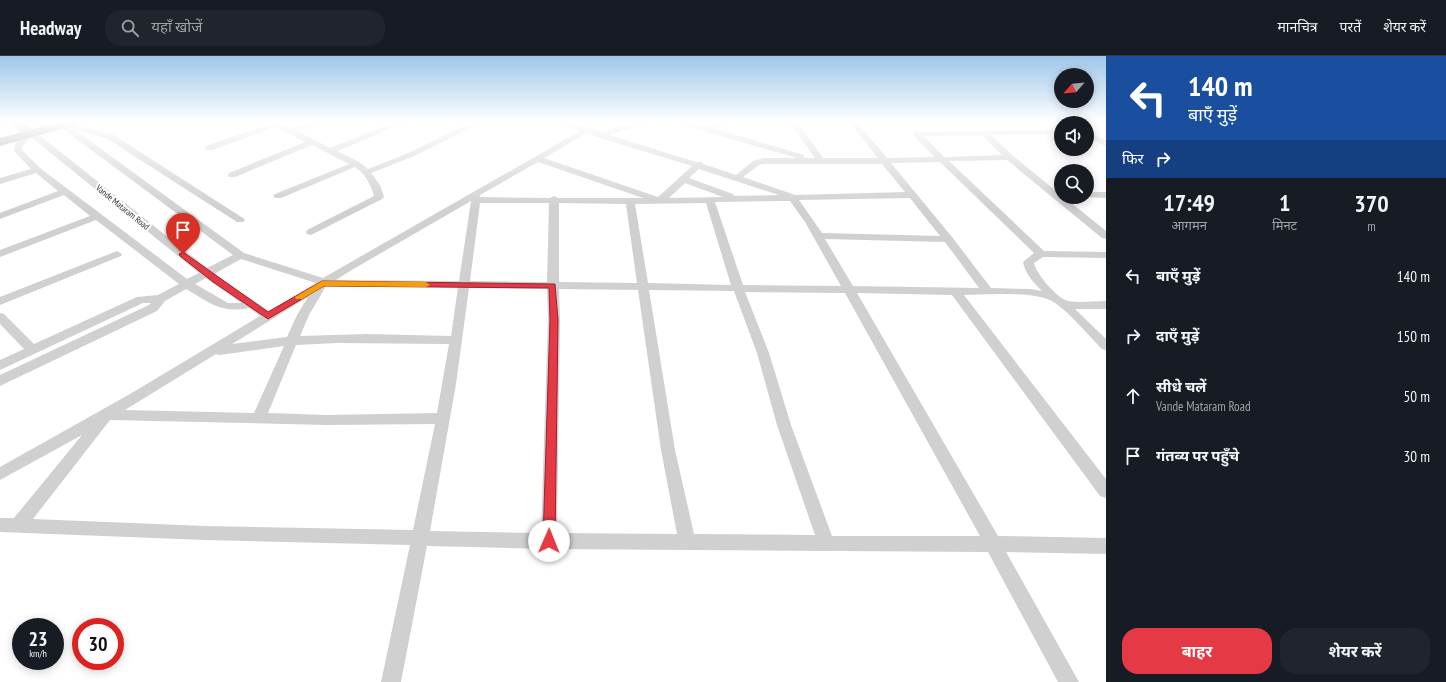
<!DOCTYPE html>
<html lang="hi">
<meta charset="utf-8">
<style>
body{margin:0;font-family:"PT Sans Narrow","Noto Sans Devanagari",sans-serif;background:#20242c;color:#f1f3f6;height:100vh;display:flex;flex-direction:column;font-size:15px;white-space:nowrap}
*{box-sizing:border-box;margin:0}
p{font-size:13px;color:#9ea1a6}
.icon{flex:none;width:22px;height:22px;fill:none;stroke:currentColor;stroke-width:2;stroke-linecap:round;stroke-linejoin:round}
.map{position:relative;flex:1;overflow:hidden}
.sheet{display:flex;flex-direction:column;background:#171b24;width:340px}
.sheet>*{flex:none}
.guide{background:#1a4fa0;color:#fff;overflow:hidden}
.needle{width:26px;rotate:243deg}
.fabs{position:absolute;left:1054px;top:12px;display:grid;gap:8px}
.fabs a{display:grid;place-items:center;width:40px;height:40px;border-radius:50%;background:#171b24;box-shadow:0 2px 10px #0003;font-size:20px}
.speed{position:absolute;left:12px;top:562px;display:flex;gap:8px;font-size:20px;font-weight:700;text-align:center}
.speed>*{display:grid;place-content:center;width:52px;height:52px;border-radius:50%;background:#171b24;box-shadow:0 2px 10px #0003;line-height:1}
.speed small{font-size:10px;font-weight:400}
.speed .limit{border:6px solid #d22;background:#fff;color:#111}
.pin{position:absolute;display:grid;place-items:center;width:34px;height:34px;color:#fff;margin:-41px -17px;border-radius:50% 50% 50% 0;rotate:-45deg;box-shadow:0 0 4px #0007}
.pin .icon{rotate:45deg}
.me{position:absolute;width:44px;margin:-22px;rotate:1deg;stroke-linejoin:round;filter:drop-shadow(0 0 3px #0008)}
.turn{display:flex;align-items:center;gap:14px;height:84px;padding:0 16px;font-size:18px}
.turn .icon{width:52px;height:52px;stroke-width:2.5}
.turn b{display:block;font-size:28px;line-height:34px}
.then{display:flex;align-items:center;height:38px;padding:0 16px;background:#0003;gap:8px;font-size:15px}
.eta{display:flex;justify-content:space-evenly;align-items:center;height:68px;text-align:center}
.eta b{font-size:24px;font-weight:700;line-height:28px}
.action{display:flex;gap:8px;margin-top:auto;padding:8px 16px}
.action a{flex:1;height:46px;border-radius:16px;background:#e63946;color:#fff;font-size:16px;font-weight:700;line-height:46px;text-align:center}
.action a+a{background:#20242c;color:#f1f3f6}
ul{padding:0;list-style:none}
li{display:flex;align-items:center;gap:12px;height:60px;padding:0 16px}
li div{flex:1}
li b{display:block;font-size:15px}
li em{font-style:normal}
header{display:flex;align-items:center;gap:24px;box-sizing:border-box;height:56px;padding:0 20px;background:#171b24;border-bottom:1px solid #363941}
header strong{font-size:19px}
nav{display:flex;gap:22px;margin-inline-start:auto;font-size:14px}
.search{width:280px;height:36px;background:#20242c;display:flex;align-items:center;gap:10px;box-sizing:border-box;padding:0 14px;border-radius:16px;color:#9ea1a6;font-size:15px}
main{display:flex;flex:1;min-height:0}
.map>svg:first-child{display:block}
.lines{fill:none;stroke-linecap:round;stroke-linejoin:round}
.street{fill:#d0d0d0;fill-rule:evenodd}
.secondary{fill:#bdbdbd;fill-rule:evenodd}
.primary{fill:#ababab;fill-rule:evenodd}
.highway{fill:#9a9a9a;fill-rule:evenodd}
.route{fill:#e63946;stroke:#96252e}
.slow{fill:#f59e0b}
.labels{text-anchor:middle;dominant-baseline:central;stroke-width:4;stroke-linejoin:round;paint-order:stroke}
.far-street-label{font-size:9px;fill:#333;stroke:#fff}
</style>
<header>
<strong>Headway</strong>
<div class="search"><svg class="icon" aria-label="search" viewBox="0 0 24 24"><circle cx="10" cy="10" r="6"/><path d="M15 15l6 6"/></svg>यहाँ खोजें</div>
<nav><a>मानचित्र</a><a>परतें</a><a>शेयर करें</a></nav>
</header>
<main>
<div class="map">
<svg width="1106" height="626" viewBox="0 0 1106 626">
<rect width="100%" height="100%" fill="#fff"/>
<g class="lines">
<g class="street">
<path d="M 59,66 L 62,66 L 112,78 L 243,162 L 245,164 L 243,166 L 237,166 L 106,82 L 75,74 L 244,197 L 323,222 L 580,75 L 559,68 L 558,66 L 569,66 L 601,76 L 635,66 L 646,66 L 645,68 L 609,79 L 696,106 L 702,106 L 703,108 L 736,119 L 753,105 L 764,102 L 797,102 L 679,68 L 678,66 L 689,66 L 704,70 L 719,66 L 730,66 L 729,68 L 712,72 L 804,99 L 804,102 L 815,102 L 789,66 L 797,66 L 823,102 L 878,102 L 849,66 L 857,66 L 887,102 L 935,101 L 914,80 L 913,78 L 917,76 L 1061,74 L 1061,78 L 991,79 L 1012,99 L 1061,139 L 1061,141 L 1064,141 L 1106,175 L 1106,183 L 1102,182 L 1007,104 L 949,105 L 1044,195 L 1106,196 L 1106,202 L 1043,201 L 1034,207 C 1036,218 1058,243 1068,245 C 1080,247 1094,245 1106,245 L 1106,253 L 1075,253 L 1106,283 L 1106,294 L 1102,293 C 1089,280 1066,252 1050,244 C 1028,235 988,239 964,239 L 1106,423 L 1106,442 L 1100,440 L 952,239 L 857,237 L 998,480 L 1106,482 L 1106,498 L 1006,496 L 1079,626 L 1058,626 L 988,496 L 549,493 L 427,490 L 401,626 L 381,626 L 410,489 L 205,484 L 0,476 L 0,462 L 14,462 L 82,379 L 0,424 L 0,411 L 130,338 L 260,260 L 249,252 C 221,258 209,246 186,233 L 165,245 L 157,255 L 0,330 L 0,319 L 149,249 L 151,247 L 143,247 L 0,314 L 0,304 L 24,293 L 0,268 L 0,257 L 4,258 L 34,288 L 137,241 L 158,239 L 179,228 L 96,164 L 0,201 L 0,194 L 90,160 L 64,139 L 0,163 L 0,157 L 58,135 L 36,117 L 0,128 L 0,122 L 31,113 L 14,95 L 15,88 L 28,75 L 34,75 L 207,212 L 233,199 L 59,70 ZM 587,77 L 597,81 L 692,110 L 658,141 L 544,102 ZM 982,79 L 1002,99 L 944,101 L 924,80 ZM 31,81 L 199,217 L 187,223 L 40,112 L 22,94 L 22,91 ZM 538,106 L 643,142 L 558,142 L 554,140 L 550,142 L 480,141 L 480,139 ZM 940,106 L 1034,197 L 1023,206 C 1025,218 1034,227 1042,235 L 1031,233 L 991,232 L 952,181 L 891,107 ZM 764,108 L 882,108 L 905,136 L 795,139 L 743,121 L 759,109 ZM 699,113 L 779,139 L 734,140 L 733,138 L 689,122 ZM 685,127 L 723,141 L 669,142 ZM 910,142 L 940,180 L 822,177 L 799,144 ZM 471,145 L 459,225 L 336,224 L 350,215 ZM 790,145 L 805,166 L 841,230 L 743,229 L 715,146 ZM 480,147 L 549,147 L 547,226 L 470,225 ZM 559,147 L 626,148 L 637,227 L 559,226 ZM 706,147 L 731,229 L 648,227 L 635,148 ZM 825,183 L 945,186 L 979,232 L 853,230 ZM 241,203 L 316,227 L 269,255 L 214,218 ZM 206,222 L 241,247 L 228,247 L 195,228 ZM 326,230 L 458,231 L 451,280 L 367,278 L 300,280 L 309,259 ZM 469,232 L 547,233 L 548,264 L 541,477 L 430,475 L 456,328 ZM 559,233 L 638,234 L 661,394 L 677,478 L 557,477 L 560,264 ZM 649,234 L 734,235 L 757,297 L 777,369 L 815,479 L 694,478 L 675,394 ZM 745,236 L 845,237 L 980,480 L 832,480 L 791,369 L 769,297 ZM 308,241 L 297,259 L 287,281 L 232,288 ZM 337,287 L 449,288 L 437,357 L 327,359 L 268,357 L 296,289 ZM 284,290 L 254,357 L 125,354 L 216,298 L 219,299 ZM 110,364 L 327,369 L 435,368 L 413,474 L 205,470 L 33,463 Z"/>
<path d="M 269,66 L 278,66 L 291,72 L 308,66 L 319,66 L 318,68 L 297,75 L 330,92 L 394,66 L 404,66 L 403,68 L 337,95 L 359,106 L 368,113 L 406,98 L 473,66 L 483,66 L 412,101 L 371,117 L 380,129 L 384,141 L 382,143 L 311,179 L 307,178 L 306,176 L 307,174 L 374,140 C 371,129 365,117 355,111 L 281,142 L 275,142 L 273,140 L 275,138 L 349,108 L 312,89 L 235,121 L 229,121 L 228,119 L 229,117 L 305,86 L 276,71 L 212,94 L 206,94 L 205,92 L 206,90 L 270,68 Z"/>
<polygon points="1067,66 1076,66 1077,67 1068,67"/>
<polygon points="1087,74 1106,85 1106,91 1087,80"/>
<polygon points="1087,136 1106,136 1106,142 1084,141 1087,141"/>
<polygon points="117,195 122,198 121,200 0,249 0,241"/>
</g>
<polygon class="secondary" points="0,66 9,66 4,70 0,71"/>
<path class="primary" d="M 11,66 L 24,66 L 37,77 L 36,80 C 26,82 16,73 11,66 Z"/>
<polygon class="highway" points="58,66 77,66 76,69 0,90 0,82"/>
</g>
<linearGradient id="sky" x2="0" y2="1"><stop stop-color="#9ec6ea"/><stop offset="0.43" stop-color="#fff"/><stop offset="1" stop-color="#fff" stop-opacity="0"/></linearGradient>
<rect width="1106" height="153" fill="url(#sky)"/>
<polygon class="route" points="183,196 268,256 322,225 555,228 558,264 555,485 553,489 549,490 545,489 543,485 550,264 549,232 324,230 268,263 213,226 180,200 179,198"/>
<polygon class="slow" points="322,225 426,226 430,229 426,231 324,230 302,243 296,243 295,241"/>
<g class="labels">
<g class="far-street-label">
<text transform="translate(123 151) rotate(39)">Vande Mataram Road</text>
</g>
</g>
</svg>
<div class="fabs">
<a><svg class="needle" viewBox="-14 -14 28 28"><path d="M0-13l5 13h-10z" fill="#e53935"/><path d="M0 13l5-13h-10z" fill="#9ea1a6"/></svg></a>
<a><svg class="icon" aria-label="sound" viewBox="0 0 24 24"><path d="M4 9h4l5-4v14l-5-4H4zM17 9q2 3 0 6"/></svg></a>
<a><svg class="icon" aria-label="search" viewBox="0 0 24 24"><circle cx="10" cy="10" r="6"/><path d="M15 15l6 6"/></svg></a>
</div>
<div class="speed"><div>23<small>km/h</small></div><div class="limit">30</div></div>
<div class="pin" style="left:183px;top:198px;background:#d93025"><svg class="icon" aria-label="arrive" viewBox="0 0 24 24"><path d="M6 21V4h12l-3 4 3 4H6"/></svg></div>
<svg class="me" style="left:549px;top:485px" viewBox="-20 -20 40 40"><circle r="19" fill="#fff"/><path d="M0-13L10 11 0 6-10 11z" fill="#e63946"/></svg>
</div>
<section class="sheet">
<div class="guide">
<div class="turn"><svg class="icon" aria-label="left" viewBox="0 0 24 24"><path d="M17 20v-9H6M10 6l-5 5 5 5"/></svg><div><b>140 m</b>बाएँ मुड़ें</div></div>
<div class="then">फिर<svg class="icon" aria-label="right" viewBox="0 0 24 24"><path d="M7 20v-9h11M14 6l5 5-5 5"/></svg></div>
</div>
<div class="eta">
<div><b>17:49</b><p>आगमन</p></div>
<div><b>1</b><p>मिनट</p></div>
<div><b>370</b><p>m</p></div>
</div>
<ul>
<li><svg class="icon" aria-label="left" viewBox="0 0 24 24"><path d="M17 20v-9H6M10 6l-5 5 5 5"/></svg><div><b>बाएँ मुड़ें</b></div><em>140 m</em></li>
<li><svg class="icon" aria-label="right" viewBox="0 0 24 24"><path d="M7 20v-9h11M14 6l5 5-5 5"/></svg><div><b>दाएँ मुड़ें</b></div><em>150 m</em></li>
<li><svg class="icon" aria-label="ahead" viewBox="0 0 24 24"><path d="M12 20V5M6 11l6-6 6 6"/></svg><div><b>सीधे चलें</b><p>Vande Mataram Road</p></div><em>50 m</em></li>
<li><svg class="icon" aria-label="arrive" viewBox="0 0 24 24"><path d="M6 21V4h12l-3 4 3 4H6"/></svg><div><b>गंतव्य पर पहुँचे</b></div><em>30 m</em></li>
</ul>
<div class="action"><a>बाहर</a><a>शेयर करें</a></div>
</section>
</main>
